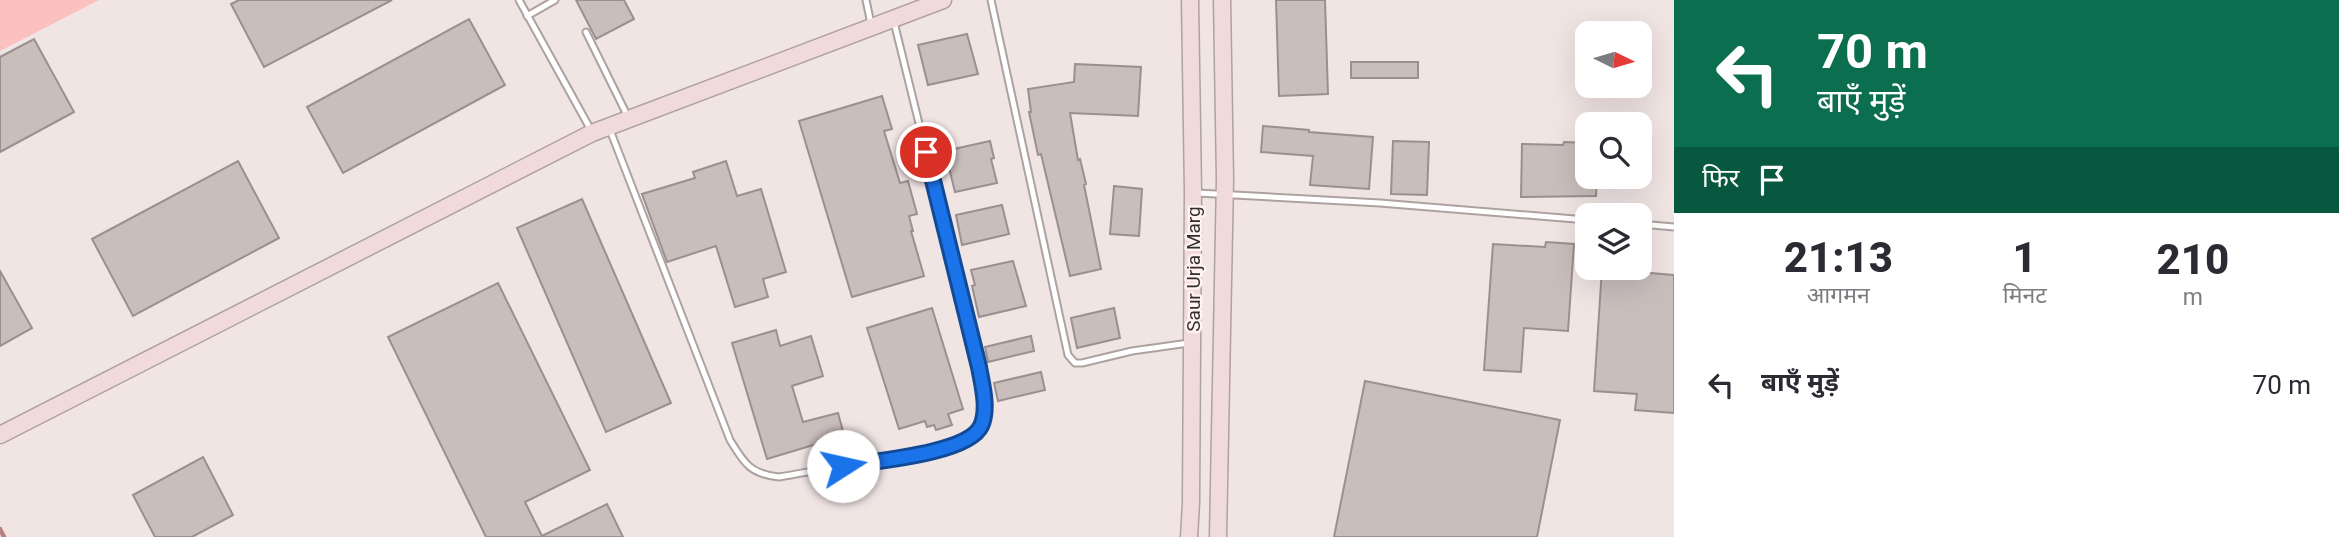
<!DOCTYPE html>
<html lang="hi">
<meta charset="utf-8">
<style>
body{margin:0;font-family:Roboto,"Noto Sans Devanagari",sans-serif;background:#f7f7f7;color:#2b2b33;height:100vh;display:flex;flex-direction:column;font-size:26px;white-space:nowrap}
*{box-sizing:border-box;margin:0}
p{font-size:23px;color:#7c7c81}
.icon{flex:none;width:38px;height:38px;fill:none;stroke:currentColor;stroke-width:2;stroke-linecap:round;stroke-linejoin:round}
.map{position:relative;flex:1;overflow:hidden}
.panel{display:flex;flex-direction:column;background:#fff;width:665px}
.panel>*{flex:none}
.guide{background:#0b6e4f;color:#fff;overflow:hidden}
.needle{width:46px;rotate:95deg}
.tools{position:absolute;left:1575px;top:21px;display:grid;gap:14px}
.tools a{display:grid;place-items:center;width:77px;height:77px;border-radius:14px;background:#fff;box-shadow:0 7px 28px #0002;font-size:35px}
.pin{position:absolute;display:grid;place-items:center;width:60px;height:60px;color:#fff;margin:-30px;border:4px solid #fff;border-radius:50%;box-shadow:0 2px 7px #0007}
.me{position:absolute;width:77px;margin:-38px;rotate:80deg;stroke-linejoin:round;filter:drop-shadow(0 0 5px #0008)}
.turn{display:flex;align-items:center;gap:24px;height:147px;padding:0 28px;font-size:32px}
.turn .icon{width:91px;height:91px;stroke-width:2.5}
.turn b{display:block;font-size:49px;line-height:60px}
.then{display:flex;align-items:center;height:66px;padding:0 28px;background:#0003;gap:14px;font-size:26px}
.eta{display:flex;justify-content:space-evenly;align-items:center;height:119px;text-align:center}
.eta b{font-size:42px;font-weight:800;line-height:49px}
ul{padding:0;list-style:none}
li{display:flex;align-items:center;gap:21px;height:105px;padding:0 28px}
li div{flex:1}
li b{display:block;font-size:26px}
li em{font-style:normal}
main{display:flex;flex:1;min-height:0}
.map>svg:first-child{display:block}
.green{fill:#fac1be}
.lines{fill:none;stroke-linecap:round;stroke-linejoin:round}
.stream{stroke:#b78180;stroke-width:4.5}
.building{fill:#cabebd;stroke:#9b8f8f;stroke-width:2}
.lane-casing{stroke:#aea2a1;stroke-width:9}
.secondary-casing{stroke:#aea2a1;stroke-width:19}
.lane{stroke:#fff;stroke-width:5}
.secondary{stroke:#f1dada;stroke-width:16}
.route-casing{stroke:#114b97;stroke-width:18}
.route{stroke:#1a73e8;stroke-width:12}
.labels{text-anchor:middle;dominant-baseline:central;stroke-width:5;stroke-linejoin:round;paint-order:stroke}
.street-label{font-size:19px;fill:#332e2e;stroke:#fff2f1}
</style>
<main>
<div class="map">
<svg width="1674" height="537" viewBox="0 0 1674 537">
<rect width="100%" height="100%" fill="#f1e5e4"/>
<polygon class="green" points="0,0 99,0 0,51"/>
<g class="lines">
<polyline class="stream" points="0,529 4,537"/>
</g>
<g class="building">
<polygon points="239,0 392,0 264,67 231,4"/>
<polygon points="576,0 624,0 634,19 596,39"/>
<polygon points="1276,0 1325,0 1328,94 1279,96"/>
<polygon points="469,19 505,85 343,173 307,107"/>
<polygon points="967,34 978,74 928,85 918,45"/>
<polygon points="34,39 74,112 0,152 0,57"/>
<rect x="1351" y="62" width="67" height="16"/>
<polygon points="1075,64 1141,67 1138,116 1070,113 1078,160 1080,159 1086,184 1084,185 1101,269 1070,276 1041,154 1038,155 1029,112 1031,112 1028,89 1074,82"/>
<polygon points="882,96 892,129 884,131 900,183 908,181 917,214 909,216 913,231 911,231 924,276 852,297 799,121"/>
<polygon points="1263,126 1309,130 1309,132 1373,137 1369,189 1310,185 1313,156 1261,152"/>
<polygon points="990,141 994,158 991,159 997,183 955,192 945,151"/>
<polygon points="1393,141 1429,142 1427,195 1391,194"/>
<polygon points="1564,142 1587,143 1587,177 1597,177 1596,196 1521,197 1522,144 1563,145"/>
<polygon points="238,161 279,238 133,316 92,239"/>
<polygon points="726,161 737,196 761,189 786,272 763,279 768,297 735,307 716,246 667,262 642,194 695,178 693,172"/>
<polygon points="1114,186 1142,189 1139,236 1110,234"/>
<polygon points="582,199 671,403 606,432 517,228"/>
<polygon points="1002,205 1009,234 962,245 956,215"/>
<polygon points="1546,242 1574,244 1568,331 1524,328 1521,372 1484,370 1493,244 1545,247"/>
<polygon points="1013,261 1026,306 979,317 972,286 975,285 971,270"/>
<polygon points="1602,268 1639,268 1639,272 1674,275 1674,413 1635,410 1637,394 1594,391"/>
<polygon points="0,271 32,328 0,346"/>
<polygon points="498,283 590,470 525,502 542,536 607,504 623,537 486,537 388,337"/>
<polygon points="932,308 963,409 948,414 952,425 936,430 934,425 927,427 925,421 899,429 867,328"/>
<polygon points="1114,308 1120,338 1077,348 1071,318"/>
<polygon points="776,330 780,346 811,336 823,376 792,386 803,422 838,413 846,442 821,449 820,443 767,459 732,343"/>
<polygon points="1031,336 1034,351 988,362 985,347"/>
<polygon points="1041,372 1045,390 998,401 994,383"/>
<polygon points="1365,381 1560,420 1537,537 1334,537"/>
<polygon points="203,457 233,515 192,537 155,537 133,495"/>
</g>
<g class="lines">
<defs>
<g id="lane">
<polyline points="519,0 592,132"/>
<polyline points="866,0 871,24"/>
<polyline points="991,0 1068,355 1075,363 1082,363 1132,351 1189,343"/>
<polyline points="527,16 555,0"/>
<polyline points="586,32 628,117"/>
<path d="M 610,130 L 730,440 C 744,463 750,474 779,477 C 809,472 839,466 870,462 C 901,457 936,455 966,441 C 972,438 978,433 981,426 C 989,409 982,384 979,367 L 894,22"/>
<polyline points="1197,193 1380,203 1587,220"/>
<polyline points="1640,224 1674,227"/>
</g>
<g id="secondary">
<polyline points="0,435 592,133 943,0"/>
<polyline points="1189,537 1191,503 1193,192 1190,0"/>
<polyline points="1218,537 1225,179 1222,0"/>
</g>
</defs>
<use href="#lane" class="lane-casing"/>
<use href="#secondary" class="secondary-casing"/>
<use href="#lane" class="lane"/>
<use href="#secondary" class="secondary"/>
</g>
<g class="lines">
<defs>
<path id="route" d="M 843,466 C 873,461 968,454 981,426 C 989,409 982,384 979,367 L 926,152"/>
</defs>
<use href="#route" class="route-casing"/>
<use href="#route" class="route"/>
</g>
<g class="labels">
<g class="street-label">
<text transform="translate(1193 269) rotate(-90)">Saur Urja Marg</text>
</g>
</g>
</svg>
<div class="tools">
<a><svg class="needle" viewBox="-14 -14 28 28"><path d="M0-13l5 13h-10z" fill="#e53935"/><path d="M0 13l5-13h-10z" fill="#7c7c81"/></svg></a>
<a><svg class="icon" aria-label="search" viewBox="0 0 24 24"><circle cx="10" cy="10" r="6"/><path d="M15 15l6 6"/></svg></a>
<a><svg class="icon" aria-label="layers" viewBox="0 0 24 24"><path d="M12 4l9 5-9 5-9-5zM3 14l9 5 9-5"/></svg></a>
</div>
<div class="pin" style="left:926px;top:152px;background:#d93025"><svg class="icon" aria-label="arrive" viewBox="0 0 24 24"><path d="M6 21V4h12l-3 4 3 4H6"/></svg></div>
<svg class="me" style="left:843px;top:466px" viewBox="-20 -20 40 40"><circle r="19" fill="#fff"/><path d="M0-13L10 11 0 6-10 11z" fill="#1a73e8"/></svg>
</div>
<section class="panel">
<div class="guide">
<div class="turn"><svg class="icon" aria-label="left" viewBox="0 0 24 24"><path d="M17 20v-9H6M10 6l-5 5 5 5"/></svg><div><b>70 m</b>बाएँ मुड़ें</div></div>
<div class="then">फिर<svg class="icon" aria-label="arrive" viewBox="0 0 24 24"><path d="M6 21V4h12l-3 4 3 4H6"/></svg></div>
</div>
<div class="eta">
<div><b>21:13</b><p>आगमन</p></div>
<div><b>1</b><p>मिनट</p></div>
<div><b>210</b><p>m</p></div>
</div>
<ul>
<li><svg class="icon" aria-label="left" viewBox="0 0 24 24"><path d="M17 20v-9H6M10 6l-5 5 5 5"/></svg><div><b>बाएँ मुड़ें</b></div><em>70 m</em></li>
</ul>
</section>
</main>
